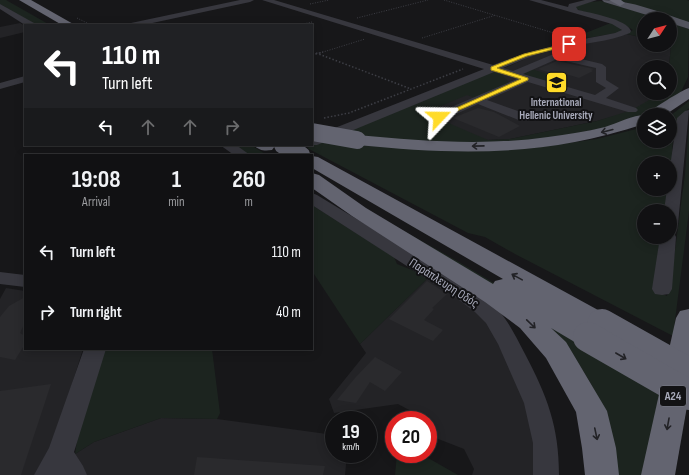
<!DOCTYPE html>
<meta charset="utf-8">
<style>
body{margin:0;font-family:"Sofia Sans Condensed",sans-serif;background:#1e1f21;color:#f1f3f6;height:100vh;display:flex;flex-direction:column;font-size:15px;white-space:nowrap}
*{box-sizing:border-box;margin:0}
p{font-size:13px;color:#9c9da0}
.icon{flex:none;width:22px;height:22px;fill:none;stroke:currentColor;stroke-width:2;stroke-linecap:round;stroke-linejoin:round}
.map{position:relative;flex:1;overflow:hidden}
.details{position:absolute;left:24px;top:154px;width:289px;height:196px;display:flex;flex-direction:column;background:#111113;border-radius:0px;box-shadow:0 2px 10px #0003,0 0 0 1px #303133}
.details>*{flex:none}
.banner{position:absolute;left:24px;top:24px;width:289px;height:122px;border-radius:0px;box-shadow:0 2px 10px #0003,0 0 0 1px #303133;background:#202124;color:#fff;overflow:hidden}
.needle{width:26px;rotate:54deg}
.tools{position:absolute;left:637px;top:12px;display:grid;gap:8px}
.tools a{display:grid;place-items:center;width:40px;height:40px;border-radius:50%;background:#111113;box-shadow:0 2px 10px #0003,0 0 0 1px #303133;font-size:20px}
.speed{position:absolute;left:325px;top:411px;display:flex;gap:8px;font-size:20px;font-weight:700;text-align:center}
.speed>*{display:grid;place-content:center;width:52px;height:52px;border-radius:50%;background:#111113;box-shadow:0 2px 10px #0003,0 0 0 1px #303133;line-height:1}
.speed small{font-size:10px;font-weight:400}
.speed .limit{border:6px solid #d22;background:#fff;color:#111}
.pin{position:absolute;display:grid;place-items:center;width:34px;height:34px;color:#fff;margin:-17px;border-radius:8px;box-shadow:0 2px 6px #0006}
.me{position:absolute;width:44px;margin:-22px;rotate:67deg;stroke-linejoin:round;filter:drop-shadow(0 0 3px #0008)}
.turn{display:flex;align-items:center;gap:14px;height:84px;padding:0 12px;font-size:18px}
.turn .icon{width:52px;height:52px;stroke-width:2.5}
.turn b{display:block;font-size:28px;line-height:34px}
.lanes{display:flex;align-items:center;height:38px;padding:0 12px;background:#0003;justify-content:center;gap:20px;direction:ltr}
.lanes .off{opacity:.35}
.eta{display:flex;justify-content:space-evenly;align-items:center;height:68px;text-align:center}
.eta b{font-size:24px;font-weight:700;line-height:28px}
ul{padding:0;list-style:none}
li{display:flex;align-items:center;gap:12px;height:60px;padding:0 12px}
li div{flex:1}
li b{display:block;font-size:15px}
li em{font-style:normal}
.map>svg:first-child{display:block}
.built{fill:#232326}
.green{fill:#1c241f}
.building{fill:#2a2a2d}
.lines{fill:none;stroke-linecap:round;stroke-linejoin:round}
.path-far1{stroke:#3d3e45;stroke-width:1;stroke-dasharray:1 1.5;stroke-linecap:butt}
.path{stroke:#3d3e45;stroke-width:1.5;stroke-dasharray:1.5 2;stroke-linecap:butt}
.minor{fill:#37373e;fill-rule:evenodd}
.major{fill:#53545e;fill-rule:evenodd}
.highway{fill:#636470;fill-rule:evenodd}
.highway-bridge-far2{stroke:#636470;stroke-width:18}
.highway-bridge-far1{stroke:#636470;stroke-width:24}
.highway-bridge{stroke:#636470;stroke-width:30}
.oneway{stroke:#222226}
.route{fill:#ffdb29;stroke:#a68e1b}
.labels{text-anchor:middle;dominant-baseline:central;stroke-width:4;stroke-linejoin:round;paint-order:stroke}
.far-poi-label{font-size:11px;font-weight:bold;fill:#a8aaba;stroke:#121214}
.shield{fill:#121214;stroke:#7b7c88;stroke-width:1}
.shield-label{font-size:12px;font-weight:bold;fill:#a8aaba}
.street-label{font-size:13px;fill:#a8aaba;stroke:#121214}
</style>
<div class="map">
<svg width="689" height="475" viewBox="0 0 689 475">
<rect width="100%" height="100%" fill="#171719"/>
<g class="built">
<polygon points="20,23 25,26 25,32 0,38 0,27"/>
<polygon points="627,34 644,38 644,45 671,46 669,67 644,67 644,93 661,93 660,95 629,112 597,121 510,139 488,140 364,130 534,55 559,48"/>
<polygon points="429,277 486,319 534,417 537,475 472,475 474,469 464,449 428,435 428,420 417,420 411,411 398,404 334,413 329,399 366,353 360,344"/>
<polygon points="6,288 25,291 25,349 83,349 48,460 37,475 0,475 0,299"/>
<polygon points="161,418 217,419 334,435 334,454 347,454 345,475 58,475 75,454 94,442"/>
</g>
<g class="green">
<polygon points="0,0 6,0 50,25 36,25 0,4"/>
<polygon points="618,0 687,0 689,1 689,23"/>
<polygon points="601,1 662,19 644,19 644,38 627,34 633,30 620,22 581,11 575,8 576,6 590,2"/>
<polygon points="613,22 622,30 621,32 588,38 578,36"/>
<polygon points="670,22 689,29 688,77 681,92 647,115 620,125 541,140 443,144 336,134 488,72 499,72 510,83 477,99 467,95 425,113 488,140 510,139 597,121 632,110 661,93 670,93 670,67 669,67 671,46 668,45 670,45"/>
<polygon points="531,69 568,80 557,86 519,74"/>
<path d="M 689,101 L 689,108 C 666,131 675,154 670,182 L 670,163 L 644,163 L 644,189 L 669,189 L 665,211 L 644,211 L 644,237 L 660,237 L 654,290 L 667,296 L 674,258 L 685,174 L 689,124 L 689,211 L 673,336 L 515,254 L 485,237 L 468,233 L 307,148 L 332,138 L 470,151 L 531,148 L 597,139 L 644,127 L 644,141 L 670,141 L 670,116 Z"/>
<polygon points="233,145 251,145 267,155 249,155"/>
<polygon points="312,205 394,257 397,264 429,277 360,344 312,271"/>
<path d="M 381,218 L 459,262 L 666,387 L 647,475 L 614,475 C 609,445 607,413 592,386 C 583,368 570,353 558,339 Z"/>
<polygon points="103,349 212,349 220,413 217,419 161,418 94,442 75,454 78,434"/>
<polygon points="397,454 421,454 458,475 395,475"/>
</g>
<g class="building">
<polygon points="557,61 594,69 591,70 593,71 579,78 566,74 560,76 538,69"/>
<polygon points="478,108 494,112 520,126 499,137 453,118"/>
<polygon points="427,281 447,294 432,308 434,309 424,320 443,330 433,341 389,319"/>
<polygon points="25,297 25,322 20,333 25,336 25,344 15,360 0,357 0,317 9,306"/>
<polygon points="375,357 402,372 385,391 370,382 356,403 337,400 355,378"/>
<polygon points="51,384 21,475 0,475 0,391"/>
<polygon points="197,457 325,466 323,475 194,475"/>
</g>
<g class="lines">
<g class="path-far1">
<polyline points="444,0 567,37"/>
<polyline points="310,4 329,0"/>
<polyline points="77,18 91,25"/>
<polyline points="357,18 428,0"/>
<polyline points="299,25 312,22"/>
<polyline points="422,38 496,15"/>
<polyline points="320,53 365,39"/>
</g>
<g class="path">
<polyline points="316,53 411,89"/>
<polyline points="312,55 323,52"/>
<polyline points="324,118 349,113 463,69"/>
</g>
<g class="minor">
<polygon points="240,0 254,0 250,2 143,25 127,25 131,23"/>
<path d="M 262,0 L 274,0 L 493,65 C 533,49 572,41 615,33 L 622,30 L 612,24 L 529,0 L 541,0 L 568,7 L 569,4 L 585,0 L 597,0 L 576,7 L 578,10 C 590,13 627,19 631,31 L 630,33 C 608,42 584,43 561,48 C 541,52 522,60 503,68 L 513,71 L 556,53 L 602,64 L 606,67 L 606,80 L 619,88 L 606,98 L 636,108 L 638,110 L 636,112 L 628,112 L 528,82 L 487,100 L 529,115 L 531,118 L 529,121 L 521,121 L 478,104 L 443,120 L 435,120 L 433,117 L 435,114 L 517,79 L 494,72 L 317,145 L 308,145 L 312,145 L 312,137 L 484,69 ZM 557,59 L 596,68 L 596,82 L 606,88 L 595,95 L 523,74 Z"/>
<polygon points="0,4 34,23 35,25 25,25 0,9"/>
<polygon points="25,76 25,82 0,89 0,83"/>
<polygon points="689,110 678,224 676,227 670,229 670,211 664,211 667,189 670,189 670,167 677,118 685,111"/>
<polygon points="220,145 236,145 250,155 234,155"/>
<path d="M 312,193 L 317,195 L 469,287 C 480,295 491,302 500,312 C 510,324 517,339 525,354 C 547,396 559,426 559,475 L 533,475 L 533,443 L 524,403 L 498,344 L 486,323 L 475,312 L 455,297 L 312,205 Z"/>
<polygon points="670,232 674,233 676,237 672,289 669,294 662,295 655,294 652,289 660,237 670,237"/>
<polygon points="0,272 25,275 25,287 0,284"/>
<polygon points="84,349 106,349 74,452 83,466 87,475 34,475 49,448"/>
</g>
<path class="major" d="M 602,0 C 632,0 661,13 689,22 L 689,29 L 670,23 L 670,19 L 660,19 L 604,2 Z"/>
<g class="highway">
<polygon points="19,0 31,0 75,25 62,25"/>
<polygon points="609,0 621,0 625,3 620,6"/>
<path d="M 689,88 L 689,99 L 665,115 L 644,115 L 644,124 C 545,157 459,155 357,145 L 351,144 L 349,140 L 351,136 L 357,135 C 420,141 485,146 548,137 C 567,134 586,132 605,127 C 618,123 632,115 646,115 C 648,111 684,89 689,88 Z"/>
<path d="M 254,145 L 274,145 L 275,146 L 272,150 C 265,151 259,151 254,145 Z"/>
<polygon points="312,156 318,157 609,316 613,323 609,330 599,332 602,337 598,344 588,347 578,344 551,328 566,342 607,411 616,448 619,475 585,475 582,448 576,412 546,358 520,328 485,302 352,216 312,188 312,173 319,175 366,208 493,284 495,281 503,279 312,168"/>
<polygon points="689,309 689,395 675,475 641,475 676,318 680,311"/>
</g>
<g class="highway-bridge-far2">
<polyline points="312,132 357,140"/>
<polyline points="283,145 301,155"/>
</g>
<polyline class="highway-bridge-far1" points="600,323 604,325"/>
<g class="highway-bridge">
<polyline points="602,324 689,373"/>
<polyline points="588,337 689,395"/>
</g>
</g>
<defs><path id="oneway-shaft" d="M-6 0H5M1.5-3L5.5 0L1.5 3" fill="none" stroke-width="1.6" stroke-linecap="round" stroke-linejoin="round"/></defs>
<g class="oneway">
<use href="#oneway-shaft" transform="translate(607 131) rotate(166)"/>
<use href="#oneway-shaft" transform="translate(478 146) rotate(179)"/>
<use href="#oneway-shaft" transform="translate(517 277) rotate(-151)"/>
<use href="#oneway-shaft" transform="translate(531 324) rotate(44)"/>
<use href="#oneway-shaft" transform="translate(621 356) rotate(30)"/>
<use href="#oneway-shaft" transform="translate(668 424) rotate(100)"/>
<use href="#oneway-shaft" transform="translate(596 434) rotate(78)"/>
</g>
<polygon class="route" points="569,43 571,45 527,56 497,68 528,78 528,80 441,118 436,117 521,79 491,70 491,67 524,54"/>
<defs>
<symbol id="university-square" viewBox="-11 -11 22 22"><rect x="-9" y="-9" width="18" height="18" rx="4" fill="#ffdb29" stroke="#121214"/><path d="M0-5L7-2L0 1L-7-2ZM-4 1L0 2.5L4 1V4Q0 6-4 4Z" fill="#111"/></symbol>
</defs>
<g fill-rule="evenodd">
<use href="#university-square" x="544" y="70" width="25" height="25"/>
</g>
<g class="labels">
<g class="far-poi-label">
<text x="556" y="102">International<tspan x="556" dy="13">Hellenic University</tspan></text>
</g>
<rect class="shield" x="660" y="386" width="26" height="20" rx="3"/>
<g class="shield-label">
<text x="673" y="396">Α24</text>
</g>
<g class="street-label">
<text transform="translate(444 283) rotate(33)">Παράπλευρη Οδός</text>
</g>
</g>
</svg>
<div class="tools">
<a><svg class="needle" viewBox="-14 -14 28 28"><path d="M0-13l5 13h-10z" fill="#e53935"/><path d="M0 13l5-13h-10z" fill="#9c9da0"/></svg></a>
<a><svg class="icon" aria-label="search" viewBox="0 0 24 24"><circle cx="10" cy="10" r="6"/><path d="M15 15l6 6"/></svg></a>
<a><svg class="icon" aria-label="layers" viewBox="0 0 24 24"><path d="M12 4l9 5-9 5-9-5zM3 14l9 5 9-5"/></svg></a>
<a>+</a>
<a>−</a>
</div>
<div class="speed"><div>19<small>km/h</small></div><div class="limit">20</div></div>
<div class="pin" style="left:569px;top:44px;background:#d93025"><svg class="icon" aria-label="arrive" viewBox="0 0 24 24"><path d="M6 21V4h12l-3 4 3 4H6"/></svg></div>
<svg class="me" style="left:439px;top:117px" viewBox="-20 -20 40 40"><path d="M0-17L14 15 0 8-14 15z" fill="#ffdb29" stroke="#fff" stroke-width="4"/></svg>
<div class="banner">
<div class="turn"><svg class="icon" aria-label="left" viewBox="0 0 24 24"><path d="M17 20v-9H6M10 6l-5 5 5 5"/></svg><div><b>110 m</b>Turn left</div></div>
<div class="lanes"><svg class="icon" aria-label="left" viewBox="0 0 24 24"><path d="M17 20v-9H6M10 6l-5 5 5 5"/></svg><svg class="icon off" aria-label="ahead" viewBox="0 0 24 24"><path d="M12 20V5M6 11l6-6 6 6"/></svg><svg class="icon off" aria-label="ahead" viewBox="0 0 24 24"><path d="M12 20V5M6 11l6-6 6 6"/></svg><svg class="icon off" aria-label="right" viewBox="0 0 24 24"><path d="M7 20v-9h11M14 6l5 5-5 5"/></svg></div>
</div>
<section class="details">
<div class="eta">
<div><b>19:08</b><p>Arrival</p></div>
<div><b>1</b><p>min</p></div>
<div><b>260</b><p>m</p></div>
</div>
<ul>
<li><svg class="icon" aria-label="left" viewBox="0 0 24 24"><path d="M17 20v-9H6M10 6l-5 5 5 5"/></svg><div><b>Turn left</b></div><em>110 m</em></li>
<li><svg class="icon" aria-label="right" viewBox="0 0 24 24"><path d="M7 20v-9h11M14 6l5 5-5 5"/></svg><div><b>Turn right</b></div><em>40 m</em></li>
</ul>
</section>
</div>
